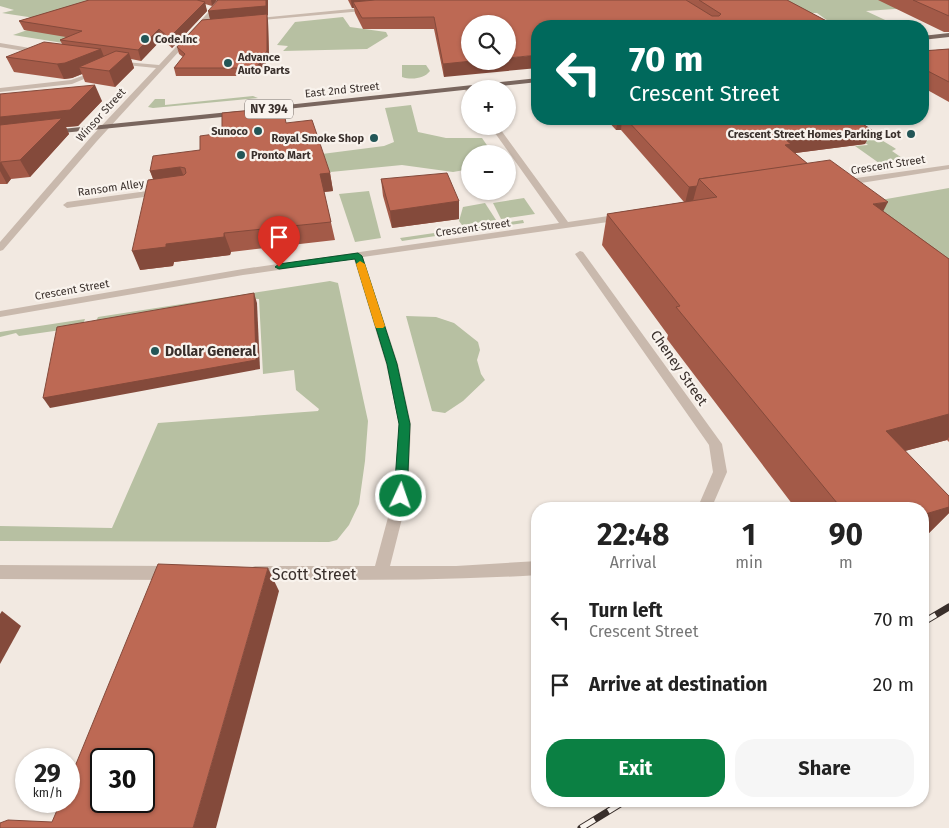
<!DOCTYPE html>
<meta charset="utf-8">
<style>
body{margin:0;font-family:"Fira Sans",sans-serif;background:#f6f6f6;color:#222;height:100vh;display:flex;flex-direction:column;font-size:19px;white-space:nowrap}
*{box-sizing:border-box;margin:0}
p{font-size:16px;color:#767676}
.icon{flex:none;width:28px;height:28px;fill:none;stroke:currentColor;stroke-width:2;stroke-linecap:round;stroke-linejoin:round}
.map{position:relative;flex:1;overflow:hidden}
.side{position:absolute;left:531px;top:502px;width:398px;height:305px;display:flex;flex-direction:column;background:#fff;border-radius:20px;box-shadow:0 1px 4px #0004}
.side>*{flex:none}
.hud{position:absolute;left:531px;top:20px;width:398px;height:105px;border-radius:20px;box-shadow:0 1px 4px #0004;background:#00695c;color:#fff;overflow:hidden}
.fabs{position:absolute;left:461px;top:15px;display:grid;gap:10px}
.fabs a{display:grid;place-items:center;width:55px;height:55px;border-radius:50%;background:#fff;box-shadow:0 1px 4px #0004;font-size:25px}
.speed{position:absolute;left:15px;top:748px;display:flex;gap:10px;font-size:25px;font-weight:700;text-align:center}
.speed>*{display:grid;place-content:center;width:65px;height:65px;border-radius:50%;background:#fff;box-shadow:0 1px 4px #0004;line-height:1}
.speed small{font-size:12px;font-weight:400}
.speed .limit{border:2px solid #111;border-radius:8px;background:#fff;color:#111}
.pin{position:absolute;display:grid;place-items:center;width:42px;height:42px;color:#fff;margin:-51px -21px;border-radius:50% 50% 50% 0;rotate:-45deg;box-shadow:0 0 5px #0007}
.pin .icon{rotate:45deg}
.me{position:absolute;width:55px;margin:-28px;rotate:3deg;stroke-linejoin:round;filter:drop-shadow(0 0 4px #0008)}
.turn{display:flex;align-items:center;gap:18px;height:105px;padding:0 15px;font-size:22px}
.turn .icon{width:65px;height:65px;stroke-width:2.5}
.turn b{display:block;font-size:35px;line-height:42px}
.eta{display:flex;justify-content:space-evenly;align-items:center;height:85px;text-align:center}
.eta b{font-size:30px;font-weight:700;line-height:35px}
.button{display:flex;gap:10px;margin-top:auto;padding:10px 15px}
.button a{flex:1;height:58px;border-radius:20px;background:#0b8043;color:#fff;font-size:20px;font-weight:700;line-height:58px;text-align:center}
.button a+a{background:#f6f6f6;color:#222}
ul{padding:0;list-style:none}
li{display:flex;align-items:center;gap:15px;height:65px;padding:0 15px}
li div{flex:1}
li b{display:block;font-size:19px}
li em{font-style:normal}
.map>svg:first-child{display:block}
.green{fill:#b7c0a2}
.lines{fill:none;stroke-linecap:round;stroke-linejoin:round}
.pedestrian{fill:#c9b9ad;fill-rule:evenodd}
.minor{fill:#c9b9ad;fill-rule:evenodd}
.tertiary{fill:#c9b9ad;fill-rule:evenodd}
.primary{fill:#79665e;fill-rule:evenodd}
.rail-casing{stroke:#392f2b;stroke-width:7}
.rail{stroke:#f9f3ed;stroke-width:5;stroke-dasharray:16;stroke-linecap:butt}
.wall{fill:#a35a48}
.shaded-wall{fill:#844a3b}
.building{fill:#bd6954;stroke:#844a3b;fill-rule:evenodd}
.route{fill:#0b8043;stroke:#07532c}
.slow{fill:#f59e0b}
.poi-dot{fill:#235657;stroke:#f9f3ed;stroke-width:2}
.labels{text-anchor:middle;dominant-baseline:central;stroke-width:4.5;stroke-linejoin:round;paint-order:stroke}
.far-poi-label{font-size:11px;font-weight:bold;fill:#392f2b;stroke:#f9f3ed;text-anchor:start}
.far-street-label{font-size:11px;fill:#392f2b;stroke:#f9f3ed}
.shield{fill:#f9f3ed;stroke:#736a65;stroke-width:1}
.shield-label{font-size:12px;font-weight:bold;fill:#392f2b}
.poi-label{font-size:14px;font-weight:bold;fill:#392f2b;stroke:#f9f3ed;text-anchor:start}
.street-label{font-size:14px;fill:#392f2b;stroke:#f9f3ed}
.near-street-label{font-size:16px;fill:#392f2b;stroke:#f9f3ed}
</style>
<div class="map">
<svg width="949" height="828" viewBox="0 0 949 828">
<rect width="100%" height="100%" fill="#f2e9e1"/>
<g class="green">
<polygon points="0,0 111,0 48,20 2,13 14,10 0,6"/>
<polygon points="746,0 914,0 909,8 866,11 898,26 835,26 817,13 806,13"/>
<polygon points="94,7 63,43 13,35"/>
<polygon points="343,17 350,27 386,32 388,36 367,49 283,51 288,46 277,45 295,22"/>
<path d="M 402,65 L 426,65 L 430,71 C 424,79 411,80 402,77 Z"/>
<polygon points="253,96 258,98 153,108 148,107 155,99 165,99 165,105"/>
<polygon points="411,105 418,132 446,138 482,138 493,154 470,154 470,169 453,172 402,165 186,186 189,171 384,146 394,142 385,108"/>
<polygon points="855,124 893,147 896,149 892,151 905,160 879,163 855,146 868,145 847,129"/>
<polygon points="949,188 949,260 858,204"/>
<polygon points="369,191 381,238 355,242 339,194"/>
<polygon points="524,198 535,214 501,219 493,203"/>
<polygon points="485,203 496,220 462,225 459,221 463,207"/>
<polygon points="523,220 524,223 402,241 400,238"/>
<polygon points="330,281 338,283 368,421 365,461 359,504 349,525 337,540 329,542 0,541 0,526 112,528 158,423 318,411 319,409 296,390 294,370 263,374 259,299 227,297 222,303 94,325 98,317"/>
<polygon points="406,316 436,317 454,323 478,342 480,350 477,360 481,374 485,380 463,401 445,413 432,411"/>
<polygon points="85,319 82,327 19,336 16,333 0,337 0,332"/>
</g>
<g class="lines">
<polygon class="pedestrian" points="162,189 166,192 165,194 67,208 63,205 67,202"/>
<g class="minor">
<polygon points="372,7 374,10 252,21 249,19"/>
<polygon points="96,71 101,72 72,84 0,92 0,88 71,80"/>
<polygon points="464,87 468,87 470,96 467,94"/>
<path d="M 490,126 L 498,126 L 568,222 L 622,214 L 627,217 L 622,220 L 363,257 L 398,364 L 411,424 L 408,495 L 390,566 L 456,566 L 538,561 L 538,575 C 443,581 350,580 255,580 L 250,578 L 247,573 L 250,568 L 255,566 L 375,566 L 394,495 L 399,424 L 386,364 L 354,259 L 243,275 L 0,317 L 0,311 L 243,269 L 559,223 Z"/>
<polygon points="949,165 949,169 842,186 838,183 842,180"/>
<polygon points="580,251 583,252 722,444 727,472 711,509 697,509 713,472 709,445 575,254"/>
<polygon points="0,565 170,566 175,568 178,573 175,578 170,580 0,579"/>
</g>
<g class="tertiary">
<polygon points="220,0 226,0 97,141 3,250 0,251 0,242 91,137 156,68 116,64 114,63 114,61 159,65"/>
<polygon points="0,43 42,50 45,52 42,54 0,47"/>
</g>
<g class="primary">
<polygon points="949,33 949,37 922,40 922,36"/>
<polygon points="538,78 538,82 268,111 264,109 268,107"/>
<polygon points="239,111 242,111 242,115 52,134 48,132 52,130"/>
</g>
<defs>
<g id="rail">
<polyline points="922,623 949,607"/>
<polyline points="581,828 625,801"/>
</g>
</defs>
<use href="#rail" class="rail-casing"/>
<use href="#rail" class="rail"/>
</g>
<g class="wall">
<polygon points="89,0 217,0 212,6 205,4 207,11 172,48 162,39 141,61 131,59 134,68 115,87 85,82 82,74 72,78 64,79 14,72 6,57 62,44 60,40 66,37 24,30 19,21"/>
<polygon points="348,0 787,0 836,26 538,26 444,77 434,29 363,29 355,13 354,8 352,8"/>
<polygon points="878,0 949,0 949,32 944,32"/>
<polygon points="267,15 268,21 269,58 258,76 176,76 174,68 183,57 179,54 177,47 210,19 268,15"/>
<polygon points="949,49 949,102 922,87 922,51"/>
<polygon points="0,94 102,101 78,126 66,127 69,134 30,177 11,179 7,184 0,184"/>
<polygon points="606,119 855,119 872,130 865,144 795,153 808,164 883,211 949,259 949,442 947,440 905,451 949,496 949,513 927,535 922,536 922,509 796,509 667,339 668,335 602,245 607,214 684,202 621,130 616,130"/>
<polygon points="287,123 330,173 333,191 324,192 335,240 231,252 230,255 174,262 173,266 140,270 153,179 150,171 200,150 222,133"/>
<polygon points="381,179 459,201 459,219 392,228 383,196"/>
</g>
<g class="shaded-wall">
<polygon points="211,0 217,0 212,6"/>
<polygon points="266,0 268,0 268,15 267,15 268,21 269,58 258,76 256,68 210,20 208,11"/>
<polygon points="351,0 441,0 353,2 354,8 352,8"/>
<polygon points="205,2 207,11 172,48 169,38"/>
<polygon points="159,29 162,39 141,61 138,50"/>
<polygon points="101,49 107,64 79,67 82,74 72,78 64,79 57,64"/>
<polygon points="129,53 134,68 115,87 109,71"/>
<polygon points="538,55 538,68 444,77 443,64 472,61 508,61 508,58"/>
<polygon points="95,85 102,101 78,126 66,127 69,134 30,177 20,160 0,135 0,117"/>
<polygon points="618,119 622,119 621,130 616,130"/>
<polygon points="872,130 865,144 788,154 779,160 786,140"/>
<polygon points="1,162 11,179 7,184 0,171 0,164"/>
<polygon points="180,167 187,184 157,188 150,171"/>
<polygon points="330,173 333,191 323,192 320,174"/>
<polygon points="697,186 693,201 685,203 689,187"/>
<polygon points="459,201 459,219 392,228 390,211"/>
<polygon points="888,202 872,233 873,204"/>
<polygon points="224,233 231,252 230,255 174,262 173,266 140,270 132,251 166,244"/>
<polygon points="254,293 257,303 260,369 50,408 43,398"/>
<polygon points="949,414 949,437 947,440 862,462 886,431"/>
<polygon points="949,507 949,513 927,535 922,536 922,515"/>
<polygon points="268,568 279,591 216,828 193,828"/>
<polygon points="2,611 21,626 0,664 0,614"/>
</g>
<g class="building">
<polygon points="89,0 197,0 205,2 169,38 159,29 138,50 60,40 82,31 19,21"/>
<polygon points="218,0 266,0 266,6 208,11"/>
<polygon points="375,0 686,0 712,16 719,16 721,14 699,0 787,0 836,26 538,26 538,55 508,58 508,24 470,24 470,61 472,61 443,64 434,17 362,18 353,2"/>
<polygon points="913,0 949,0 949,16"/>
<polygon points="267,14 267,51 256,68 174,68 185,54 177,47 202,20"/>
<polygon points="44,42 101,49 65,63 57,64 6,57"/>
<polygon points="949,49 949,82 922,68 922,51"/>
<polygon points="116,51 129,53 109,71 79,67"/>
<polygon points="95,85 70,110 0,117 0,94"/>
<polygon points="283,107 286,123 312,120 330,173 320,174 331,222 224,233 224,237 166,244 166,247 132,251 148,180 184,175 186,173 185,168 180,167 150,171 153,156 200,150 200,136 222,133 222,113"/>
<polygon points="62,118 20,160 1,162 0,164 0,125"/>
<polygon points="626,119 855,119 872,130 786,140 791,144 785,145 808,164 699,179 697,186 689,187"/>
<polygon points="830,160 888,202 873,204 949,259 949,414 886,431 949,496 949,507 922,515 922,509 842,509 676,307 680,306 607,214 717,197 699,179"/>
<polygon points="447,173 459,201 390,211 381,179"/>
<polygon points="254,293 256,360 43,398 57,327"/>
<path d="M 158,564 L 268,568 L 193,828 L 0,828 L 0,823 L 8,820 L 52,822 L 61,801 L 69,801 L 69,781 ZM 101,759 L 144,759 L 144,801 L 101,801 Z"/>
</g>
<polygon class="route" points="358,253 362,256 397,364 410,424 407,496 405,499 401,501 396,499 394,496 399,424 387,364 355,259 279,269 275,267 279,264"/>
<polygon class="slow" points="360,261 365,264 385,326 383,328 376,328 375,326 356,264"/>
<g class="poi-dot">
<circle cx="145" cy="39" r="5"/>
<circle cx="228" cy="63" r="5"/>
<circle cx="258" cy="131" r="5"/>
<circle cx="911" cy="134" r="5"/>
<circle cx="374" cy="138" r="5"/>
<circle cx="241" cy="155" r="5"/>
<circle cx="155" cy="351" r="5"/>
</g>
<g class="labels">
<g class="far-poi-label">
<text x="155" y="39">Code.Inc</text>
<text x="238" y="57">Advance<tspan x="238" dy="13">Auto Parts</tspan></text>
<text x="248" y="131" text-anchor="end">Sunoco</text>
<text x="901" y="134" text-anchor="end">Crescent Street Homes Parking Lot</text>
<text x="364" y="138" text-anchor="end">Royal Smoke Shop</text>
<text x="251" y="155">Pronto Mart</text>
</g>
<g class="far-street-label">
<text transform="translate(342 90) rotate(-6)">East 2nd Street</text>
<text transform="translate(101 115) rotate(-48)">Winsor Street</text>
<text transform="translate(888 165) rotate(-9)">Crescent Street</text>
<text transform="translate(111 188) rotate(-8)">Ransom Alley</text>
<text transform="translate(473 228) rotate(-8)">Crescent Street</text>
<text transform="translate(72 290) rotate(-10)">Crescent Street</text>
</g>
<rect class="shield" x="245" y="99.5" width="48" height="19" rx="4"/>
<g class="shield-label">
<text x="269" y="109">NY 394</text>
</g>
<g class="poi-label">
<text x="165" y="351">Dollar General</text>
</g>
<g class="street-label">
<text transform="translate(679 368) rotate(55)">Cheney Street</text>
</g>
<g class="near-street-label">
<text x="314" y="574">Scott Street</text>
</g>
</g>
</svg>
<div class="fabs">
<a><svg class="icon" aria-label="search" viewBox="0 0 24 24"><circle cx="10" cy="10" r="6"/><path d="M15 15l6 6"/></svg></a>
<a>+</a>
<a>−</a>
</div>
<div class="speed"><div>29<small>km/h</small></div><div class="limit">30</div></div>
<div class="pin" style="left:279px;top:267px;background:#d93025"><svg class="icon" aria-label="arrive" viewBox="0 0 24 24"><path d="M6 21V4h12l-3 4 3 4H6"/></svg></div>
<svg class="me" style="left:401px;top:496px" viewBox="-20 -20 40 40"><circle r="17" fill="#0b8043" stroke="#fff" stroke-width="3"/><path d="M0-11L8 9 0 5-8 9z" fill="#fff"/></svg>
<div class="hud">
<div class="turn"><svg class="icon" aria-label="left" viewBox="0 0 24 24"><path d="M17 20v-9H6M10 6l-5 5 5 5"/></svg><div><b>70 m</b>Crescent Street</div></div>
</div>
<section class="side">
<div class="eta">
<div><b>22:48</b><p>Arrival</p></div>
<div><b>1</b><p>min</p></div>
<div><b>90</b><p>m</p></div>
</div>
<ul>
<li><svg class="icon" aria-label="left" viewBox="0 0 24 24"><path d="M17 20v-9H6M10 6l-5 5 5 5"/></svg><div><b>Turn left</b><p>Crescent Street</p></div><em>70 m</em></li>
<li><svg class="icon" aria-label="arrive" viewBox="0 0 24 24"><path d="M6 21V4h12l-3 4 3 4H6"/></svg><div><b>Arrive at destination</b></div><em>20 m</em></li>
</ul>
<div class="button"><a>Exit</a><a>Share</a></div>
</section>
</div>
